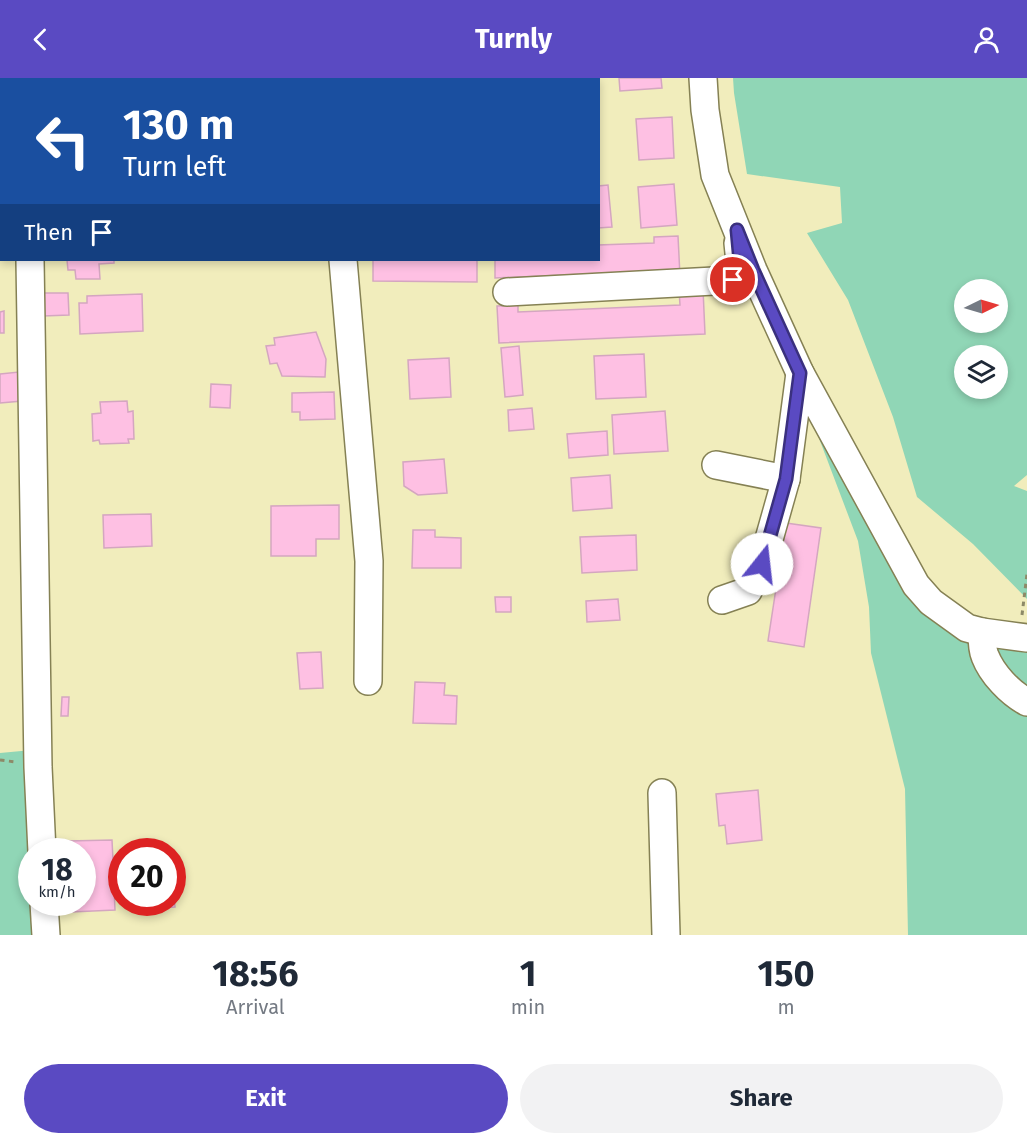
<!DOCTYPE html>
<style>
body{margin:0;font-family:"Fira Sans",sans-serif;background:#f2f2f3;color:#1f2937;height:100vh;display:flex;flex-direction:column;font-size:22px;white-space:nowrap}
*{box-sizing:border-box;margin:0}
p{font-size:20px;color:#747a83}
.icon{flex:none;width:33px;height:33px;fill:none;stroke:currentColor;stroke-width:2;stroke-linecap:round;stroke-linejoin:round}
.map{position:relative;height:857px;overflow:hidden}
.side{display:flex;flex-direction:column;background:#fff;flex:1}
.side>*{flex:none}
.banner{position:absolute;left:0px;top:0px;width:600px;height:183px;box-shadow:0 3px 9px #0003;background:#1a4fa0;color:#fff;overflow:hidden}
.needle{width:39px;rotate:85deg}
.tools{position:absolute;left:954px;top:201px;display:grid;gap:12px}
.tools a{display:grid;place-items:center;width:54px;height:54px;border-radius:50%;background:#fff;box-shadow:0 3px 9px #0003;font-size:30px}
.speed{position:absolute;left:18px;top:760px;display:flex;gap:12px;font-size:30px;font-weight:700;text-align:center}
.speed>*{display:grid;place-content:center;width:78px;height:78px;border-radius:50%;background:#fff;box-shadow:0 3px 9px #0003;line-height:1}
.speed small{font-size:15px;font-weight:400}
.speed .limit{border:9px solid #d22;background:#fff;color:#111}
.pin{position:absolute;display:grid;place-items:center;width:51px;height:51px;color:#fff;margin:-26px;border:3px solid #fff;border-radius:50%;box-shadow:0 2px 6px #0007}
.me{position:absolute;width:66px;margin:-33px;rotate:16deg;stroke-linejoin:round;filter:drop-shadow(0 0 4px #0008)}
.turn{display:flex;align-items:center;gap:21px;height:126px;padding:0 24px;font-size:27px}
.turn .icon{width:78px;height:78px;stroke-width:2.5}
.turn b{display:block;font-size:42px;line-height:51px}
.then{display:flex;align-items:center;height:57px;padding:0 24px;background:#0003;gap:12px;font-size:22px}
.eta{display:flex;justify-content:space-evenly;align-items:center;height:102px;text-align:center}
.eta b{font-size:36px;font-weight:700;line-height:42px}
.action{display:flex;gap:12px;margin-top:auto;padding:12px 24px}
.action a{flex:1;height:69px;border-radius:36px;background:#5a4ac2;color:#fff;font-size:24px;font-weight:700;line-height:69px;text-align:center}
.action a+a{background:#f2f2f3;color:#1f2937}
header{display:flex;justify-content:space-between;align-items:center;height:78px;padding:0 24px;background:#5a4ac2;color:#fff;font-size:27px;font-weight:700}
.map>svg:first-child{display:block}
.green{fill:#90d6b6;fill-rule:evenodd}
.building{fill:#fec0e3;stroke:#d4a6c0;stroke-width:1.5}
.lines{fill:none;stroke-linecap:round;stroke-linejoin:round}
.minor-casing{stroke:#858154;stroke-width:30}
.path{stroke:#8d8a68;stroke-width:3;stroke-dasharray:4.5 4.5;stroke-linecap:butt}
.minor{stroke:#fff;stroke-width:27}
.route-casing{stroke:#3a307e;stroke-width:15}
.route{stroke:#5a4ac2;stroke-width:10}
</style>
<header><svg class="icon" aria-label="back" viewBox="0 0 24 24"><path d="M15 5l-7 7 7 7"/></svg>Turnly<svg class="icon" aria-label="person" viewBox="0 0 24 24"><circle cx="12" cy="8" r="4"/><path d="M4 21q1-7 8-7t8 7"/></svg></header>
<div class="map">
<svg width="1027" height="857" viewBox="0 0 1027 857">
<rect width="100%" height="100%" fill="#f1edbc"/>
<g class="green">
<path d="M 733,0 L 1027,0 L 1027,397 L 1014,408 L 1027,413 L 1027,521 L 973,466 L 917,419 L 893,339 L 848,222 L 807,155 L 842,145 L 840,109 L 747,96 L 734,15 ZM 964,212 L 998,212 L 998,244 L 964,244 ZM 964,278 L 998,278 L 998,310 L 964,310 Z"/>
<polygon points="814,347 920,522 1027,567 1027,857 908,857 905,711 871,575 869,529 858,463"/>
<polygon points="32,672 32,825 44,857 0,857 0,675"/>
</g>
<g class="building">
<rect x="486" y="0" width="40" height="2"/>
<rect x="550" y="0" width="43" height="2"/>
<polygon points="619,0 661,0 662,10 620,13"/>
<polygon points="672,39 674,80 639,82 636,41"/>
<polygon points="674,106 677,147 641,150 638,109"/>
<polygon points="608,107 612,149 598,150 598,108"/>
<polygon points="678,158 680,198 654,193 495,200 495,182 598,182 598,167 654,165 654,159"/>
<polygon points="67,182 114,182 114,185 99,186 100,201 76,201 75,192 68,192"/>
<polygon points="373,182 477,182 477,204 373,203"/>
<polygon points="703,211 705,256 499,265 497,228 518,227 518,234 680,227 679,212"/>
<polygon points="42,215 68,215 69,237 43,238"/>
<polygon points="142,216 143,253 80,256 79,225 87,225 87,218"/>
<polygon points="4,233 4,255 0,255 0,234"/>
<polygon points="316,254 326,281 325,299 282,298 277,285 270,286 266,268 275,267 274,260"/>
<polygon points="519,268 523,317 505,319 501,270"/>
<polygon points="644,276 646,319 596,321 594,278"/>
<polygon points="449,280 451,319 410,321 408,282"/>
<polygon points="19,294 22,323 0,325 0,296"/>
<polygon points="211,306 231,307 230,330 210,329"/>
<polygon points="334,314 335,341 300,342 300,334 292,334 292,315"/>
<polygon points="127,323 128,334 133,333 134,361 128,361 129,365 100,366 99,362 93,363 92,336 101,335 100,324"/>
<polygon points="532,330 534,351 509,353 508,332"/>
<polygon points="665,333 668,373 614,376 612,337"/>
<polygon points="607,353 608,377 569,380 567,356"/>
<polygon points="444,381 447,415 418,417 404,408 403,384"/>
<polygon points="610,397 612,430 573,433 571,400"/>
<polygon points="339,427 339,461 316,461 316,478 271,478 271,428"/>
<polygon points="151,436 152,468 104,470 103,437"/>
<polygon points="786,445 821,450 804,569 768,563"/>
<polygon points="413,452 435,452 435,459 461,460 461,490 412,490"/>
<polygon points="636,457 637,492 582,495 580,459"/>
<polygon points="495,519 511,519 511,534 496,534"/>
<polygon points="618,521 620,542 587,544 586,523"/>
<polygon points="321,574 323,610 300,611 297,575"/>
<polygon points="415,604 445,605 444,617 457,618 456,646 413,645"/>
<polygon points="62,619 69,619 68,638 61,638"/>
<polygon points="758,712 762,762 727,766 725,747 719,748 716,716"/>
<polygon points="112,762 113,782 122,781 122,809 114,809 115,832 71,834 70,825 82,825 82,774 68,774 68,763"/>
<polygon points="172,798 175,829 157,830 156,825 172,825"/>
</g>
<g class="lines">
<defs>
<g id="minor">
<polyline points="327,0 327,2"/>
<polyline points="703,0 705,32 715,97 753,192 800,295 916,507 931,524 967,550 982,554 1027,560"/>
<polyline points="34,2 34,0"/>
<polyline points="190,2 190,0"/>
<polyline points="215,2 224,0"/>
<polyline points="0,71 2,70"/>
<polyline points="30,182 38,689 42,774"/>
<polyline points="343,182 369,483 368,603"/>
<polyline points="507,214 733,202 741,194 738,165"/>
<polyline points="716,387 786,401"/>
<polyline points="722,522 748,513 762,486 786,401 800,295"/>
<path d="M 982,554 C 982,562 982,571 985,578 C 992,596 1010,615 1027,624"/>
<polyline points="662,715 666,857"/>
<polyline points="44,825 46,857"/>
</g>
</defs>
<use href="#minor" class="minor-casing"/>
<g class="path">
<polyline points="1022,537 1027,496"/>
<polyline points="0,682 16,684"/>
</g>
<use href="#minor" class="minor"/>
</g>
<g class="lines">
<defs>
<polyline id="route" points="733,202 741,194 737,152 753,192 800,295 786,401 762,486"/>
</defs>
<use href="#route" class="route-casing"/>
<use href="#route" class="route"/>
</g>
</svg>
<div class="tools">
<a><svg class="needle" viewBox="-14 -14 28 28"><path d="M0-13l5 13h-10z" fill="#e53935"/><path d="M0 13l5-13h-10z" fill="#747a83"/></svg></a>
<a><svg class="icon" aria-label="layers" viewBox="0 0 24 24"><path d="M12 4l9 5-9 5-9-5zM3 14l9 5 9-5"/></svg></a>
</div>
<div class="speed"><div>18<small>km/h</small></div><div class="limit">20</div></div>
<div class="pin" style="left:733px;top:202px;background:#d93025"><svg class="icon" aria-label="arrive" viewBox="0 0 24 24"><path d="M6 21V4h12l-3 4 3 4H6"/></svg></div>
<svg class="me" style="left:762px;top:486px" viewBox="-20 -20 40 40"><circle r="19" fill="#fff"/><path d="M0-13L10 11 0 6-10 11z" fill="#5a4ac2"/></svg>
<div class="banner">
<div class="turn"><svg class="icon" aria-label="left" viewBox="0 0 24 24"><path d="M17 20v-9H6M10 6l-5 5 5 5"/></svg><div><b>130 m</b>Turn left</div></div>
<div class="then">Then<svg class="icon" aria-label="arrive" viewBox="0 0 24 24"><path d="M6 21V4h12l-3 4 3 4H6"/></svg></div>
</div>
</div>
<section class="side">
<div class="eta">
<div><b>18:56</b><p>Arrival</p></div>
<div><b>1</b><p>min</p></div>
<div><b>150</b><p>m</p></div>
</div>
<div class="action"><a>Exit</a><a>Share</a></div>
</section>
